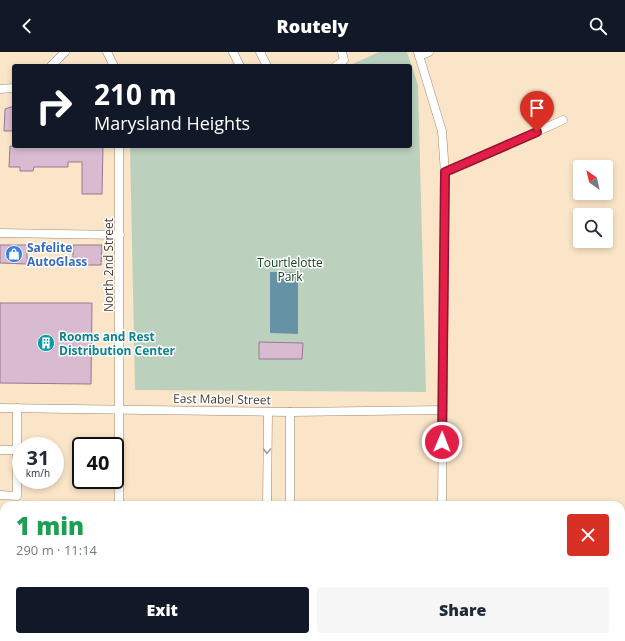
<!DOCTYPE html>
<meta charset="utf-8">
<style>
body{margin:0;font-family:"Open Sans",sans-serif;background:#f6f6f7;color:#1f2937;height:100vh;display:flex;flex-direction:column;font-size:15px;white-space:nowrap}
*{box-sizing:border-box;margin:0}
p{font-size:13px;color:#747a83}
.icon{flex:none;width:22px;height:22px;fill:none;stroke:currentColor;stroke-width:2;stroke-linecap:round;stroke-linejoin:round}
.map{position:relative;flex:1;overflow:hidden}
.side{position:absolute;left:0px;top:449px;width:625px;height:140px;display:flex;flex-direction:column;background:#fff;border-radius:12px 12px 0 0;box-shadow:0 2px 6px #0003}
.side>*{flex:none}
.banner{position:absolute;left:12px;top:12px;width:400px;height:84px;border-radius:4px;box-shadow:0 2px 6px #0003;background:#111827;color:#fff;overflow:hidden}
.needle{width:26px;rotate:326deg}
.fabs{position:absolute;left:573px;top:108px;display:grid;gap:8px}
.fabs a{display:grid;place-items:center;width:40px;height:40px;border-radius:4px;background:#fff;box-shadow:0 2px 6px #0003;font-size:20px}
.speed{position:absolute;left:12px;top:385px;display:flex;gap:8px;font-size:20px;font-weight:700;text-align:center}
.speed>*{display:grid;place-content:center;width:52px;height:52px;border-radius:50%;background:#fff;box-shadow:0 2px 6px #0003;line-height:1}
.speed small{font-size:10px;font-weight:400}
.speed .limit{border:2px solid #111;border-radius:6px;background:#fff;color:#111}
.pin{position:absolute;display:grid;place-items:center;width:34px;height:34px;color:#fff;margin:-41px -17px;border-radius:50% 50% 50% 0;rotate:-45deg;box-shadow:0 0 4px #0007}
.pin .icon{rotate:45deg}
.me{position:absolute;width:44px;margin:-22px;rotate:1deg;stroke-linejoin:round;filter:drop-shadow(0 0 3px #0008)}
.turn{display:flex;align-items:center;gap:14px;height:84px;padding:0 16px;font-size:18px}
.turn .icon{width:52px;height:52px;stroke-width:2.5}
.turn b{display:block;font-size:28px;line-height:34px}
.round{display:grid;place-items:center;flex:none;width:42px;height:42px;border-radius:4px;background:#f6f6f7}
.summary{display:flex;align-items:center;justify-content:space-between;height:68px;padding:0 16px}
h1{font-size:24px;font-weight:800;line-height:30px;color:#1e9e55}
.button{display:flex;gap:8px;margin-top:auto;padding:8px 16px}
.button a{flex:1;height:46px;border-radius:4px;background:#111827;color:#fff;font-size:16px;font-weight:800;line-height:46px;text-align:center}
.button a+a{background:#f6f6f7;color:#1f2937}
header{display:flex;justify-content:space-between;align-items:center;height:52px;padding:0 16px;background:#111827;color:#fff;font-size:18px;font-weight:800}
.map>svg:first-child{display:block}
.green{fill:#bbd1bd}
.water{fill:#6692a6}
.building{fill:#d8bbd1;stroke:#957a8f}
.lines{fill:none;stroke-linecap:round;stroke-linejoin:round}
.minor-casing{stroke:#9d896f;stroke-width:9}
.minor{stroke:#fff;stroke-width:8}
.oneway{stroke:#a19c97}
.route-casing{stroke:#92132f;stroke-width:10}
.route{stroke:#e11d48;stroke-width:7}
.labels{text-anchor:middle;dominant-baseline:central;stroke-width:3;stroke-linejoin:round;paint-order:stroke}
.shop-label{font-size:12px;font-weight:bold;fill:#366cbe;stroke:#fff;text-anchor:start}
.park-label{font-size:12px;fill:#10451d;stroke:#fff}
.street-label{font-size:12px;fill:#433a2f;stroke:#fff}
.culture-label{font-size:12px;font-weight:bold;fill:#0d838f;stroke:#fff;text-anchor:start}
</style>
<header><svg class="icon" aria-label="back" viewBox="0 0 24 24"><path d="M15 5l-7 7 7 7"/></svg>Routely<svg class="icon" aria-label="search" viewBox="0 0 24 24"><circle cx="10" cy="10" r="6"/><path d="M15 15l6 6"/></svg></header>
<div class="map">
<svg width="625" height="589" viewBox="0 0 625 589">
<rect width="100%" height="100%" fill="#fbe5c9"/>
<polygon class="green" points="379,0 407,0 418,33 426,340 135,338 130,94 410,94 410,14 348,14"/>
<polygon class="water" points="270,220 298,220 298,282 270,281"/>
<g class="building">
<polygon points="14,54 14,79 4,79 5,57"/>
<polygon points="10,94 103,94 102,142 82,142 82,110 68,110 68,115 34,115 33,119 20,119 20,115 9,115"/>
<polygon points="0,193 27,193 27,212 0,211"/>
<polygon points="73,193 102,193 101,213 73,213"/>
<polygon points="0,251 92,251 91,332 0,331"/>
<polygon points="259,290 303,291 302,307 259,307"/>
</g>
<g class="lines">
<defs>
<g id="minor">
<polyline points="107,0 114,14"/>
<polyline points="233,0 240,14"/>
<polyline points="260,0 267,14"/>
<polyline points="418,0 442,79 445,121 442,453"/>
<polyline points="419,4 429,0"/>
<polyline points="51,14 65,0"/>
<polyline points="336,14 344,8 342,0"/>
<polyline points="0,37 14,36"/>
<polyline points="445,121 563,68"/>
<polyline points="0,181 120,183"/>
<polyline points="0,356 290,360 443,358"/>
<polyline points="0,398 17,398 17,444 0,443"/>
<polyline points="17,398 17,356"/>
<polyline points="119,453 119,94"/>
<polyline points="267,453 268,360"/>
<polyline points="290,453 290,360"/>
<polyline points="0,534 4,534"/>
<polyline points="0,580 4,581"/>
<polyline points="38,589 38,585"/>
<polyline points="118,589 118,585"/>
<polyline points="266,589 266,585"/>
<polyline points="290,589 290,585"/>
<polyline points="441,589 441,585"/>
</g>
</defs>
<use href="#minor" class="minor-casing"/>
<use href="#minor" class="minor"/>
</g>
<defs><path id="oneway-chevron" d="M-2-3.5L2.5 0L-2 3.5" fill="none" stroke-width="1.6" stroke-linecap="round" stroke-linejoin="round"/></defs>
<use class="oneway" href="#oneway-chevron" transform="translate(267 399) rotate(90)"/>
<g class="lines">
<defs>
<polyline id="route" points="442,390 445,120 537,80"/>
</defs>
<use href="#route" class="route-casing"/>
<use href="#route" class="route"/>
</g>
<defs>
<symbol id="shop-disc" viewBox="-11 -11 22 22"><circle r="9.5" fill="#3f7fe0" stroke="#fff"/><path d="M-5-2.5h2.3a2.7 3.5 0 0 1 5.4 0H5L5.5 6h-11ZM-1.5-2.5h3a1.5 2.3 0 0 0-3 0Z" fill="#fff"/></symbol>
<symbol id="building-disc" viewBox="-11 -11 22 22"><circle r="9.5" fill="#0f9aa8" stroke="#fff"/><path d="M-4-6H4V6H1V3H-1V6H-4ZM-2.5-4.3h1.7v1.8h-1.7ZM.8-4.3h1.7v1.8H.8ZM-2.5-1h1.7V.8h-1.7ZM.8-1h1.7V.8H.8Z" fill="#fff"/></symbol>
</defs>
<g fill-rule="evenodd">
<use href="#shop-disc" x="4" y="192" width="20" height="20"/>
<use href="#building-disc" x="36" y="281" width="20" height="20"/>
</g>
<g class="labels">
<g class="shop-label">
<text x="27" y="195">Safelite<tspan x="27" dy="14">AutoGlass</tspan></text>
</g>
<g class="park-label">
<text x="290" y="210">Tourtlelotte<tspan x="290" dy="14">Park</tspan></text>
</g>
<g class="street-label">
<text transform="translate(108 213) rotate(-90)">North 2nd Street</text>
<text transform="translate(222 347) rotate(1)">East Mabel Street</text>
</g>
<g class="culture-label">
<text x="59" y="284">Rooms and Rest<tspan x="59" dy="14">Distribution Center</tspan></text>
</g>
</g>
</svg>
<div class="fabs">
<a><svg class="needle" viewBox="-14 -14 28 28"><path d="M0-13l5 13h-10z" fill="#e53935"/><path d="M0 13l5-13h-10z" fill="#747a83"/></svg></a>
<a><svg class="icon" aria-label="search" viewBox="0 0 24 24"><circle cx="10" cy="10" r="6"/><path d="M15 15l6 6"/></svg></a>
</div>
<div class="speed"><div>31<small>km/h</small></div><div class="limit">40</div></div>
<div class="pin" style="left:537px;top:80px;background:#d93025"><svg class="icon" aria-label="arrive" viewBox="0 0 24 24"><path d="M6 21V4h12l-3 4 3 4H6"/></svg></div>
<svg class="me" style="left:442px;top:390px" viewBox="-20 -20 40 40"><circle r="17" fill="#e11d48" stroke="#fff" stroke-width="3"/><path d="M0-11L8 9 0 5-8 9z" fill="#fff"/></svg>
<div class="banner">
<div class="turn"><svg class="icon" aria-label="right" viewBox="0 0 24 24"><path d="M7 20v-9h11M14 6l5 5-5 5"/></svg><div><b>210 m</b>Marysland Heights</div></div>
</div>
<section class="side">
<div class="summary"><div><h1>1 min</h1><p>290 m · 11:14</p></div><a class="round" style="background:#d93025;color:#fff"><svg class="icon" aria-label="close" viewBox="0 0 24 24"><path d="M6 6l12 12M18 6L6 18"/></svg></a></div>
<div class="button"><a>Exit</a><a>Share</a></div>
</section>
</div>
